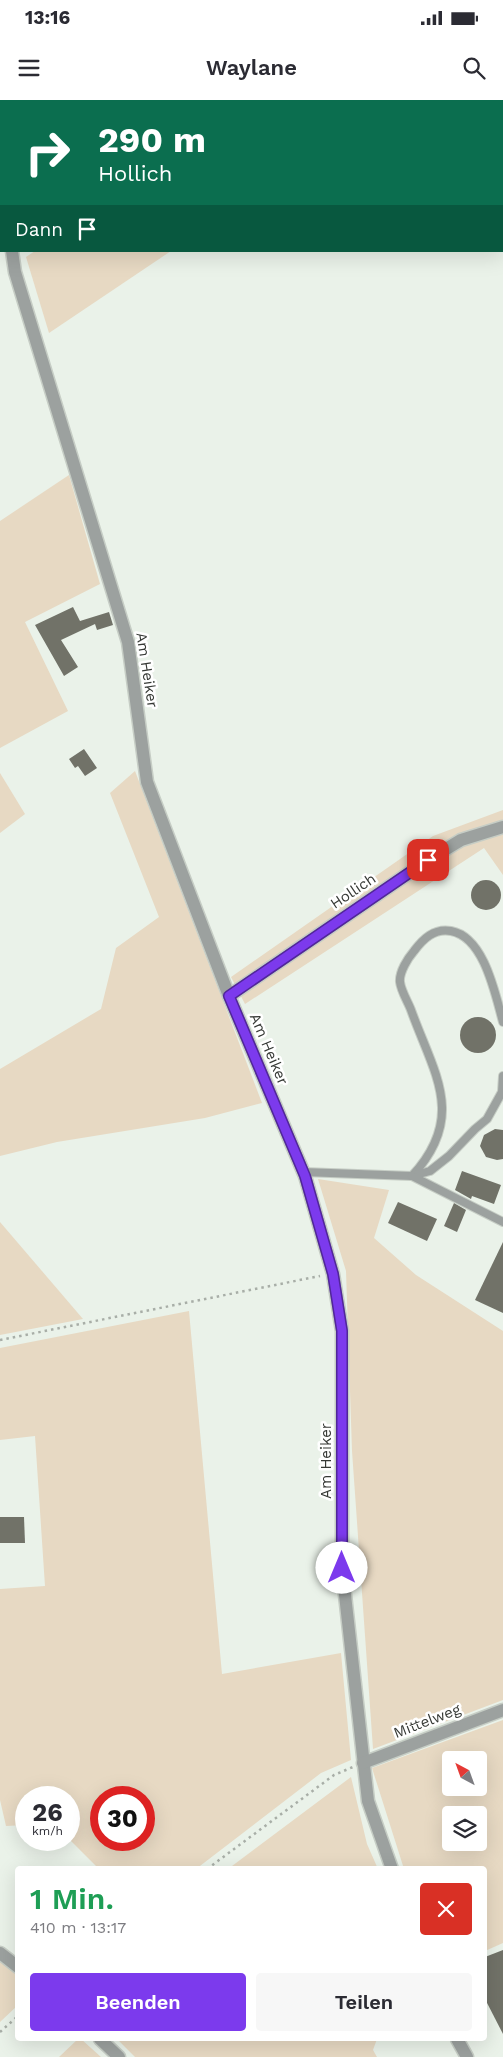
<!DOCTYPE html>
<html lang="de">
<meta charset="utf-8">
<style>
body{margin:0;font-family:"Work Sans",sans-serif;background:#f7f7f7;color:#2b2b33;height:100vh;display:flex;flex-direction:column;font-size:19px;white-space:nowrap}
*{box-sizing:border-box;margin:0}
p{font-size:16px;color:#7c7c81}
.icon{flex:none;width:28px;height:28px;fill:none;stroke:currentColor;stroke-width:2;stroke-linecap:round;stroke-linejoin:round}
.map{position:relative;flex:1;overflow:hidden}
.panel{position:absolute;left:15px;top:1766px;width:472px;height:175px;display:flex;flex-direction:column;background:#fff;border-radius:5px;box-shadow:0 5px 20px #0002}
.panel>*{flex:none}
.banner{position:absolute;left:0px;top:0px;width:504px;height:152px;box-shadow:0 5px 20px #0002;background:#0b6e4f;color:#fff;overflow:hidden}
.needle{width:32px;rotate:319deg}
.tools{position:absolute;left:442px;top:1651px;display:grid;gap:10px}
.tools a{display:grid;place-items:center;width:45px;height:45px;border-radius:5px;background:#fff;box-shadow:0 5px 20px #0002;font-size:25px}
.speed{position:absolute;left:15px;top:1686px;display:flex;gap:10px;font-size:25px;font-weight:700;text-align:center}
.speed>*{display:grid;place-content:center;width:65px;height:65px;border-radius:50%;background:#fff;box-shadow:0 5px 20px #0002;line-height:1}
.speed small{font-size:12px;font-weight:400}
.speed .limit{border:8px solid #d22;background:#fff;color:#111}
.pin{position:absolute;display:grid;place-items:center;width:42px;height:42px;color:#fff;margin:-21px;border-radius:10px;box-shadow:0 2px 8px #0006}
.me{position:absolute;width:55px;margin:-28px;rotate:0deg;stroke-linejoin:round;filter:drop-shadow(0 0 4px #0008)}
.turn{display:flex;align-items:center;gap:18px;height:105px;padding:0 15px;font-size:22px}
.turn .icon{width:65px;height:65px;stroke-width:2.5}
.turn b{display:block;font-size:35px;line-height:42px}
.then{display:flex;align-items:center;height:48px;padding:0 15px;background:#0003;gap:10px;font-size:19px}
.round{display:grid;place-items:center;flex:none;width:52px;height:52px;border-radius:5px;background:#f7f7f7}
.summary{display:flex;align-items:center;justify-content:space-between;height:85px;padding:0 15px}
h1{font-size:30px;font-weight:600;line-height:38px;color:#1e9e55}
.cta{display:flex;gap:10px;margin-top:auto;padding:10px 15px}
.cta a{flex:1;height:58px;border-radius:5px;background:#7c3aed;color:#fff;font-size:20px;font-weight:600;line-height:58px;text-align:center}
.cta a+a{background:#f7f7f7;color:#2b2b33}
.status{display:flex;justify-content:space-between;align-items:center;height:35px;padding:0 25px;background:#fff;direction:ltr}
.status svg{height:14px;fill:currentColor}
header{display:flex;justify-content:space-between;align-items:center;height:65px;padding:0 15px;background:#fff;font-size:22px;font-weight:600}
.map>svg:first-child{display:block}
.green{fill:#e7d9c3;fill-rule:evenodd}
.building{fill:#717268}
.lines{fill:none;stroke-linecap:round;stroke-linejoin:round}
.lane-casing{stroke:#c6cdc5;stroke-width:10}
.street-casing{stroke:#c6cdc5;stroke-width:15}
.secondary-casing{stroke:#c6cdc5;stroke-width:15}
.path{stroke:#a8aea7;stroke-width:2.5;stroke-dasharray:2.5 4;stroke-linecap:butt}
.lane{stroke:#9ca19f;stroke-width:8}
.street{stroke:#9ca19f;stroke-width:12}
.secondary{stroke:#747c79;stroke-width:12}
.route-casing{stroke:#51269a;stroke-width:12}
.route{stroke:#7c3aed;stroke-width:9}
.labels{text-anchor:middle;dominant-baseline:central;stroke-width:5;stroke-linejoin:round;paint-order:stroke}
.street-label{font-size:15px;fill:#363935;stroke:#fff}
</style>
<div class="status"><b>13:16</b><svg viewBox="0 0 49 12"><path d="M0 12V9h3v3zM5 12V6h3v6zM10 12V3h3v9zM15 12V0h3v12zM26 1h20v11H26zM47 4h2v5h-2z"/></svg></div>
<header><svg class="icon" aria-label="menu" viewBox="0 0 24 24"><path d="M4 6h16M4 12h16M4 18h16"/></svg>Waylane<svg class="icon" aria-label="search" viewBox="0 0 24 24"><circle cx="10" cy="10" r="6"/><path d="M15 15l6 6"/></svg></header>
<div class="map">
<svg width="503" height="1957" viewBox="0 0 503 1957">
<rect width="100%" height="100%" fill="#eaf2e9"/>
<g class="green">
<polygon points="0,0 58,0 1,1 0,87"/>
<polygon points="94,0 239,0 93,1"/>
<polygon points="35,151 171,151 49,233 26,157"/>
<polygon points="69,375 100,484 25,522 68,611 0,648 0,421"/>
<polygon points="135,671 262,1003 205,1018 57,1042 0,1056 0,969 101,909 116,848 159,817 110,693"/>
<polygon points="0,673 25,714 0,733"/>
<polygon points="503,710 503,775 484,748 245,904 231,877 433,736"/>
<polygon points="318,1079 389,1090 374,1138 416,1175 503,1231 503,1600 373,1649 352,1351 346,1171"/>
<polygon points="0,1122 83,1219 0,1235"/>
<path d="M 189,1211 L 222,1574 L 341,1553 L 351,1660 L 321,1673 L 196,1769 L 99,1769 L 69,1739 L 69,1698 L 26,1698 L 26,1725 L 6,1726 L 0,1700 L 0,1489 L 45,1486 L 35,1336 L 0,1340 L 0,1248 ZM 101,1698 L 144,1698 L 144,1740 L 101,1740 Z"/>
<path d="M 503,1620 L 503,1843 L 485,1851 L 485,1769 L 404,1769 L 372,1668 ZM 451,1660 L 479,1660 L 479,1688 L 451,1688 ZM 451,1715 L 479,1715 L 479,1742 L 451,1742 Z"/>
<polygon points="351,1677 367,1744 378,1769 228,1769"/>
<polygon points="0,1861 18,1876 17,1906 0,1922"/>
<polygon points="78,1939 81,1939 101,1957 59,1957"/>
<polygon points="117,1939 377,1939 373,1950 377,1957 135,1957"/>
</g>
<g class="building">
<polygon points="73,507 80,521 109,512 113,525 97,530 95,524 61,540 78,567 64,576 35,525"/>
<polygon points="84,649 97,668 85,676 78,666 75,668 69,659"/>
<circle cx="486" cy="795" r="15"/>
<circle cx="478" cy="935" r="18"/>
<polygon points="495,1029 503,1030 503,1059 497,1060 486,1057 480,1046 484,1035"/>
<polygon points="462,1071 501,1085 494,1104 472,1096 471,1099 455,1090"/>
<polygon points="398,1102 437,1119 427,1141 388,1123"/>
<polygon points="454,1103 466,1110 457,1132 444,1126"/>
<polygon points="503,1142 503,1213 475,1200"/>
<polygon points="0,1417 24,1417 25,1443 0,1443"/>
<polygon points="503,1850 503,1934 485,1899 485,1857"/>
</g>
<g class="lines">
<defs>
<g id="lane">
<path d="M 303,1072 L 412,1076 C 467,1016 434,974 411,910 C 408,902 401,891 400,882 C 399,872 408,858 414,851 C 423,839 434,828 451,831 C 484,837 495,893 503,922"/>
<polyline points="412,1076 430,1071 449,1056 475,1029 487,1019 502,992 503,976"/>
<polyline points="412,1076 503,1122"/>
</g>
<g id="street">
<polyline points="0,139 1,140"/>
<polyline points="12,151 15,172 128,542 147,682 229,896 305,1076 333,1174 342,1231 342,1468 368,1701 392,1769"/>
<polyline points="229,896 428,760 461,740 503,727"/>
<polyline points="363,1663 503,1610"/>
<polyline points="0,1853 18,1867"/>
<polyline points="100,1939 119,1957"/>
<polyline points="457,1939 467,1957"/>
</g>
<g id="secondary">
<polyline points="69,1 70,0"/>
<polyline points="0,115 1,113"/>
</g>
</defs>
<use href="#lane" class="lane-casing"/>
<use href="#street" class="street-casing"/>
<use href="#secondary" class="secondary-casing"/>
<g class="path">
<polyline points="89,1 89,0"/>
<polyline points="259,1 261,0"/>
<polyline points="0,1240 320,1176"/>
<polyline points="207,1769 334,1675 353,1667"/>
<polyline points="0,1932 18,1916"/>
</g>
<use href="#lane" class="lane"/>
<use href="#street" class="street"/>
<use href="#secondary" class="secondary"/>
</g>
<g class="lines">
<defs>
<polyline id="route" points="342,1468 342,1231 333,1174 305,1076 229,896 428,760"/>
</defs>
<use href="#route" class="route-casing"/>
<use href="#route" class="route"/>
</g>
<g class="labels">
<g class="street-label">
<text transform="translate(147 570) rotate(81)">Am Heiker</text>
<text transform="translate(353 791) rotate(-34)">Hollich</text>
<text transform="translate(269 949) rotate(67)">Am Heiker</text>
<text transform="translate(326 1361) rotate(-90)">Am Heiker</text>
<text transform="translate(427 1621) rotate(-21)">Mittelweg</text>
</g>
</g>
</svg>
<div class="tools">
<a><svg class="needle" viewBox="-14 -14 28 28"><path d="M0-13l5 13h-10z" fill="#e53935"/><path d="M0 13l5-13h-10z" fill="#7c7c81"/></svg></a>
<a><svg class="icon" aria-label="layers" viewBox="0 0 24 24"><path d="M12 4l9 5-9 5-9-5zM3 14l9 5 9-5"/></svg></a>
</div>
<div class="speed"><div>26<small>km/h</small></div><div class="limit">30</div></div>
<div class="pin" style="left:428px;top:760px;background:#d93025"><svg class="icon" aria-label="arrive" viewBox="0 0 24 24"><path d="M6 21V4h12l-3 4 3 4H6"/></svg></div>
<svg class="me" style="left:342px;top:1468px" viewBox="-20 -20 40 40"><circle r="19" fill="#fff"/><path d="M0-13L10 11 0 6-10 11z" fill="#7c3aed"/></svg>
<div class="banner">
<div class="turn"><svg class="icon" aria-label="right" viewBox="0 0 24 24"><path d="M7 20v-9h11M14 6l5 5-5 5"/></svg><div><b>290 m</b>Hollich</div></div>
<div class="then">Dann<svg class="icon" aria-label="arrive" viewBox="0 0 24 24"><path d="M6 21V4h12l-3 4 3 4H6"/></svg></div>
</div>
<section class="panel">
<div class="summary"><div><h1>1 Min.</h1><p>410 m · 13:17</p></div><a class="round" style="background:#d93025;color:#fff"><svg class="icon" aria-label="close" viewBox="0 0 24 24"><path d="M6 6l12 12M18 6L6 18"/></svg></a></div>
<div class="cta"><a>Beenden</a><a>Teilen</a></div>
</section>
</div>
